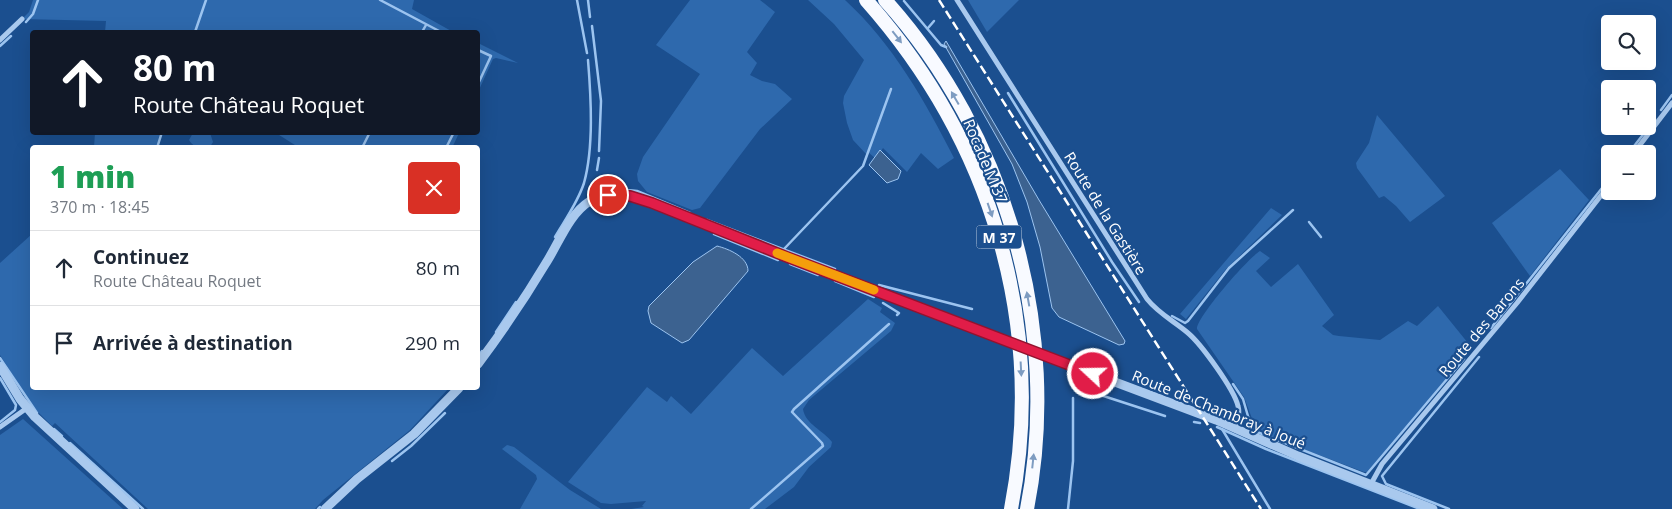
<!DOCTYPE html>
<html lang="fr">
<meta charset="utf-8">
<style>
body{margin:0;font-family:"Open Sans",sans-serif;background:#f2f2f3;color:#1f2937;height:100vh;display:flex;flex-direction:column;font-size:19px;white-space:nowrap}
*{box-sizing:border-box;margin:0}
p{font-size:16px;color:#747a83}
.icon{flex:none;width:28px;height:28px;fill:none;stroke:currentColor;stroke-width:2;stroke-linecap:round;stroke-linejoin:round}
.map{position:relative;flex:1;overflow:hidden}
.details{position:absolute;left:30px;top:145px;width:450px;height:245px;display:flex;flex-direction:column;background:#fff;border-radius:5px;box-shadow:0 5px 20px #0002}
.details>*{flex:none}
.top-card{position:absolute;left:30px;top:30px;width:450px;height:105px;border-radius:5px;box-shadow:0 5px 20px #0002;background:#111827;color:#fff;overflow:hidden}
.buttons{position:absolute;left:1601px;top:15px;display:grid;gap:10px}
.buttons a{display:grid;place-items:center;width:55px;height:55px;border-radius:5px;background:#fff;box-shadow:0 5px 20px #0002;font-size:25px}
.pin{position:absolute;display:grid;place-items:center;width:42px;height:42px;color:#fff;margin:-21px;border:2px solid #fff;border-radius:50%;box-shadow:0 1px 5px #0007}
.me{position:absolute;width:55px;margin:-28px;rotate:291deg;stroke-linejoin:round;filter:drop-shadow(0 0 4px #0008)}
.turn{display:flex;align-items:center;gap:18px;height:105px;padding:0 20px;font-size:22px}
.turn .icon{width:65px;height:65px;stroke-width:2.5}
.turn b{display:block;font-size:35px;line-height:42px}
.round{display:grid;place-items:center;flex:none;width:52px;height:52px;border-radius:5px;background:#f2f2f3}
.head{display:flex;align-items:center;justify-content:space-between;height:85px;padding:0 20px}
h1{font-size:30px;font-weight:800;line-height:38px;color:#1e9e55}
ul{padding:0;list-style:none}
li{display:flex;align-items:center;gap:15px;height:75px;padding:0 20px;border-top:1px solid #e0e1e3}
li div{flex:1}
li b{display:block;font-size:19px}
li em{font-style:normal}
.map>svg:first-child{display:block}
.green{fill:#2e69ad}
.water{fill:#3c6290;stroke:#9cc4f0}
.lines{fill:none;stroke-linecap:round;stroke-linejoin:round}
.stream{stroke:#9cc4f0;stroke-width:2.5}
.minor{stroke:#a9c9ee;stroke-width:5}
.tertiary{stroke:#a9c9ee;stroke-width:9}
.trunk{stroke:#f8faff;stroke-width:14}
.rail{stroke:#fff;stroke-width:2.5;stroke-dasharray:9 4;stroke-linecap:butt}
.tertiary-bridge{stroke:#a9c9ee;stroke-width:9}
.oneway{fill:#7e9cc1}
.route-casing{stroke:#92132f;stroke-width:12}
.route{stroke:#e11d48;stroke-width:9}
.slow{stroke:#f59e0b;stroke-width:9}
.labels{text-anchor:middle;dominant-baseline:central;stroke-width:4.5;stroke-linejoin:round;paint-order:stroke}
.shield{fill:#1b4f8f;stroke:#bbcadd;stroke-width:1}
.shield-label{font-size:14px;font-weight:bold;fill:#fff}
.street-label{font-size:15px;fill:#fff;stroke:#1b4f8f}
</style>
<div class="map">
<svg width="1672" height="509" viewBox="0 0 1672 509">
<rect width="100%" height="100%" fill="#1b4f8f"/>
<g class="green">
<polygon points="33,0 414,0 412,9 453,32 105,32 106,21 22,19 29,12"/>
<polygon points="690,0 760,0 775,12 747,52 757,63 750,75 762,81 775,84 792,99 760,129 700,208 692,210 647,192 638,181 637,174 643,157 700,74 656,45"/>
<path d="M 808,0 L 845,0 C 893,44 925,101 954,158 L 938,169 L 921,153 L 907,172 L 883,148 L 876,159 L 868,152 L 867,155 L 853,140 L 847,123 L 843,103 L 844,96 L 864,60 L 834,24 Z"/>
<polygon points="968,0 1019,0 987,32"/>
<polygon points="478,43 518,63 496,58 493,59 478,92"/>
<polygon points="1377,115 1445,196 1410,222 1396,206 1384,196 1379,198 1357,168 1356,163 1369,143"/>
<polygon points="95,133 95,132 163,133 157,147 94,147"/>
<path d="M 193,133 L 210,133 L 213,142 L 210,147 C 202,147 194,149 189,140 Z"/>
<polygon points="276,133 459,133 452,148 298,147"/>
<polygon points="1560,169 1589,200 1530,276 1492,223"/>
<polygon points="1271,208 1282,215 1226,269 1186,319 1180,314"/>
<polygon points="32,234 32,388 449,388 410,430 323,500 315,509 148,509 55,423 52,426 33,407 0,355 0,263"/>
<path d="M 1260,251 L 1270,258 L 1256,271 L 1271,287 L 1298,264 L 1334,315 L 1322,326 L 1333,335 L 1339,336 L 1380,340 L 1408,321 L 1417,326 L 1438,306 L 1472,348 L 1367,472 L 1364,472 L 1269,436 L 1254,424 L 1244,397 L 1197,329 C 1196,318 1248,258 1260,251 Z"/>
<path d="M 868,299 L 882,308 L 880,312 L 895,323 L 891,331 L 809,400 L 803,409 C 805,424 824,431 832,442 L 831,447 L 809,467 L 794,487 L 765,509 L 631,509 L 644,507 L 642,506 L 646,501 L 611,504 L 601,503 L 568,482 L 647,387 L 667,402 L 671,396 L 691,414 L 752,348 L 783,376 Z"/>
<polygon points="23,419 123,509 0,509 0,435"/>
<polygon points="507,445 514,447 570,490 601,509 520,509 537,479 536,475 502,449"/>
</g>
<g class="water">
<polygon points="946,41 1039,200 1125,341 1124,344 1119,345 1059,317 1052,308 1040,247 1027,202 1012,164 944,44"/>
<polygon points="880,150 901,171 898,179 887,183 869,165"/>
<path d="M 717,246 C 729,249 748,257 748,271 L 689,340 L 682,343 L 651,323 L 648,311 L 649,306 L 693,262 Z"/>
</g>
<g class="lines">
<g class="stream">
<polyline points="380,0 441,32"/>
<polyline points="577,0 587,53"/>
<polyline points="588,0 590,17"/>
<polyline points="904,1 941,45 946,47"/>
<polyline points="26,22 33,14 38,0"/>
<polyline points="592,26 601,101 599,151"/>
<polyline points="928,28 934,21"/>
<polyline points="195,32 206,0"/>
<polyline points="422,32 426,25"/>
<polyline points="0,46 11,36"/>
<polyline points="478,50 491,56 478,84"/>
<polyline points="1008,93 1112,262 1139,302"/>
<polyline points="1661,110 1672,95"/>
<polyline points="157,148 162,132"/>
<polyline points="362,148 370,132"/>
<polyline points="446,148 454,132"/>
<polyline points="1628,154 1655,119"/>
<polyline points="597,170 599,158"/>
<polyline points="595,184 598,187 637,191 690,213"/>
<polyline points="707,220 835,269"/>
<polyline points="1309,222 1321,237"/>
<polyline points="714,234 778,260"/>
<path d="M 555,237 C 565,220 578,202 584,183 C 594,147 591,97 588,60"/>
<polyline points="784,249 863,166 891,89"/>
<polyline points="790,264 818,275"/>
<polyline points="835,281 874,297"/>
<polyline points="879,285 972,309"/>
<polyline points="883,303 899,313 897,315"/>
<polyline points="1172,316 1185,323 1188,321 1229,268 1293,210"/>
<polyline points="1491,328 1610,178"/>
<polyline points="496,332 516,302"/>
<polyline points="478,357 482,351"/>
<polyline points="0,358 37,413"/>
<polyline points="0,378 16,405 15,410 0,422"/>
<polyline points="1233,384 1243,399 1250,423 1257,432 1366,475 1464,359"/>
<polyline points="1082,389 1165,416"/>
<polyline points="1194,422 1200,423"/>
<polyline points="1217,427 1266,449 1420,509"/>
<polyline points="54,429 62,436"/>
<polyline points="1222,429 1270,509"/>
<polyline points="70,443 143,509"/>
<polyline points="392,461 411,446 445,413"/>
<polyline points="318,509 320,507"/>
<polyline points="751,509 823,446 822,443 792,412 794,409 889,324"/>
<polyline points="1068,509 1073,461 1073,398"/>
<polyline points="1449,509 1391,486 1386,484 1382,476 1479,357"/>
</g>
<g class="minor">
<path d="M 957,0 L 1147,299 C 1159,314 1174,321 1188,333 C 1201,344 1234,389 1238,406 C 1240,413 1238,421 1235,428"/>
<polyline points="0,40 22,19"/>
<polyline points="1633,154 1672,103"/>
<polyline points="0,427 27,408"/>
<polyline points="1371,484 1382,464 1517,303 1610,184"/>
</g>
<g class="tertiary">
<polyline points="1059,361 1216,420 1298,456 1433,509"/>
<path d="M 478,364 C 502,332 525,298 546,263 C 559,243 569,214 590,201 C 609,189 632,196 652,203 L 787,257 L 993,336"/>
<polyline points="0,366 20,399 35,417 135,509"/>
<polyline points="325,509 357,479 414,434 459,388"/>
</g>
<g class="trunk">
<path d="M 866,0 C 991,141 1047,323 1011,509"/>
<path d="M 885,0 C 1007,135 1062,331 1027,509"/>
</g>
<polyline class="rail" points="939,0 1261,509"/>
<polyline class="tertiary-bridge" points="993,336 1059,361"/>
</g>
<defs><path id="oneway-solid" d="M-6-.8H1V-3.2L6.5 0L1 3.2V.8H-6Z" transform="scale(1.25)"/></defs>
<g class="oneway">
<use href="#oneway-solid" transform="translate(897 37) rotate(52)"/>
<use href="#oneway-solid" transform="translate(955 98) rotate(-120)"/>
<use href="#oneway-solid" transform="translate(990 210) rotate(71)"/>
<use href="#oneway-solid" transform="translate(1028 299) rotate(-100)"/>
<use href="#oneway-solid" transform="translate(1021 369) rotate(87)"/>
<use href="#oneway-solid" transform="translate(1033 461) rotate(-84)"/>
</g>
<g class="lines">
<defs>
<polyline id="route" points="608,195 630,196 652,203 787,257 1093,374"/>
</defs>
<use href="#route" class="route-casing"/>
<use href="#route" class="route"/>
<polyline class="slow" points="777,253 874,290"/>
</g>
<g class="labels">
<rect class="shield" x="976.5" y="225.5" width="45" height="23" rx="4"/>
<g class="shield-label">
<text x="999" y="237">M 37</text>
</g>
<g class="street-label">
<text transform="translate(986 161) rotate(67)">Rocade M 37</text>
<text transform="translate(1106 213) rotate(58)">Route de la Gastière</text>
<text transform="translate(1481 327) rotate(-50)">Route des Barons</text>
<text transform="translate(1219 409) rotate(22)">Route de Chambray à Joué</text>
</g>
</g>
</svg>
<div class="buttons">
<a><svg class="icon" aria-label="search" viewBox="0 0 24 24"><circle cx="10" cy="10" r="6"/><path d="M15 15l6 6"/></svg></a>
<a>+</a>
<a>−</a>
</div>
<div class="pin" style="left:608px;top:195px;background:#d93025"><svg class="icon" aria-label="arrive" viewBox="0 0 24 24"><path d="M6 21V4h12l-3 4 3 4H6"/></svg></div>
<svg class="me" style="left:1093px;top:374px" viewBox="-20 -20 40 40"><circle r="17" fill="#e11d48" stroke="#fff" stroke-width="3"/><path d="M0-11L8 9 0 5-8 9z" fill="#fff"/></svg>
<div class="top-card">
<div class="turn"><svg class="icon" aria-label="ahead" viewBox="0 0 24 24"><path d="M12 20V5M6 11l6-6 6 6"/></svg><div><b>80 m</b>Route Château Roquet</div></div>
</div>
<section class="details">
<div class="head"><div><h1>1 min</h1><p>370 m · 18:45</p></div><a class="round" style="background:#d93025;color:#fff"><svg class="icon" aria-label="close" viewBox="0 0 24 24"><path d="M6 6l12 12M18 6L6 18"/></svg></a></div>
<ul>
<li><svg class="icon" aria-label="ahead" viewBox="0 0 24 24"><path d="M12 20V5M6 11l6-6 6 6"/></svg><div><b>Continuez</b><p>Route Château Roquet</p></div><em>80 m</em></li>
<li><svg class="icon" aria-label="arrive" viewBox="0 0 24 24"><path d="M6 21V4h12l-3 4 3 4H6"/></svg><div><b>Arrivée à destination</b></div><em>290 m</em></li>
</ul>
</section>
</div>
